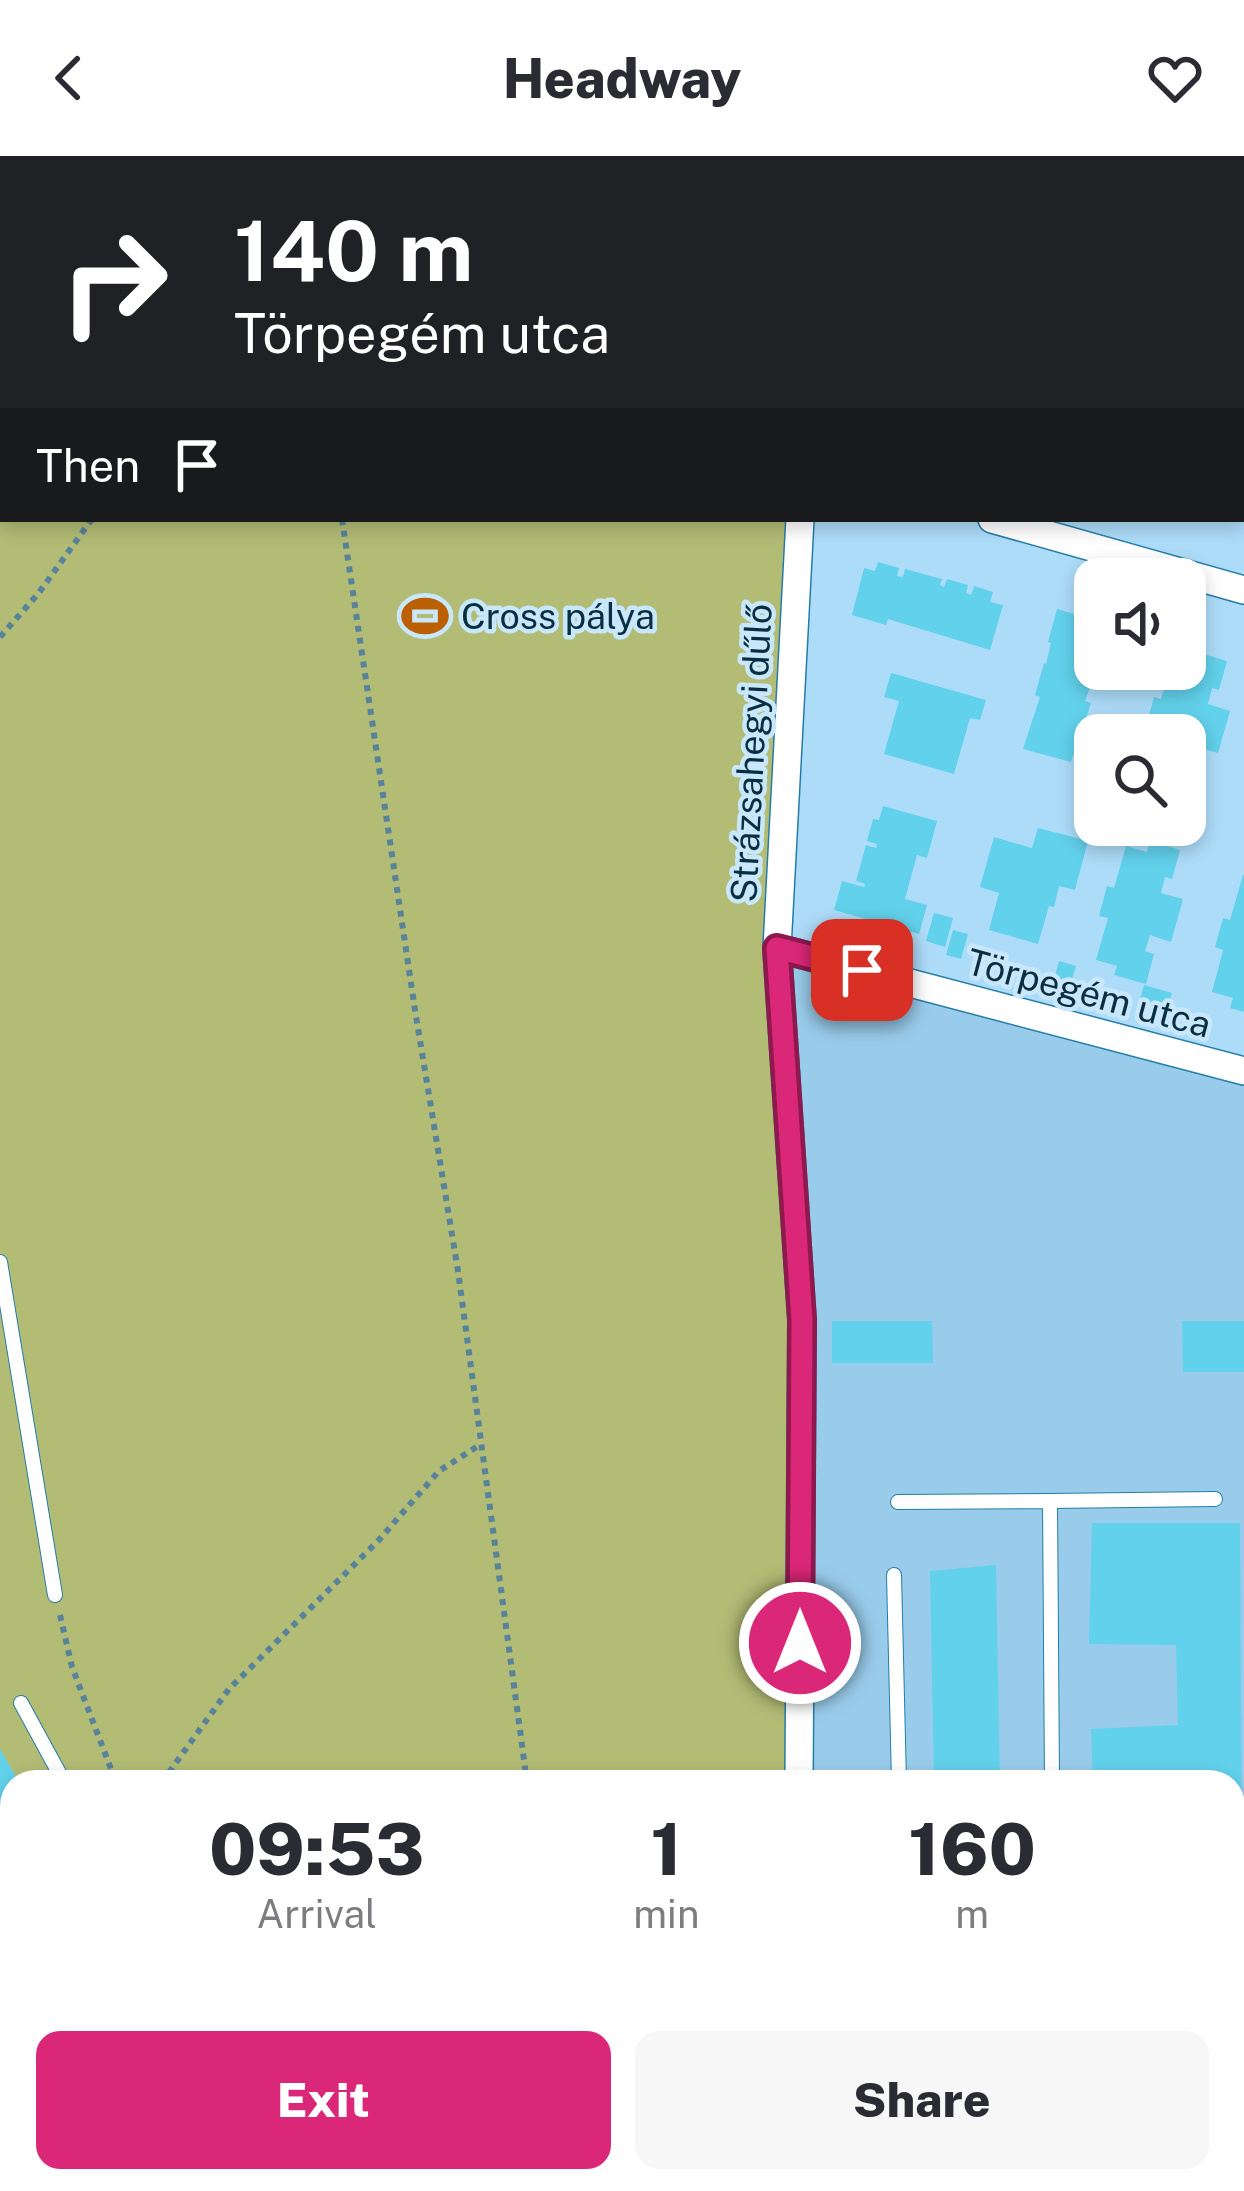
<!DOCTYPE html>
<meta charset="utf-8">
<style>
body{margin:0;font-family:"Public Sans",sans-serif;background:#f7f7f7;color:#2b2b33;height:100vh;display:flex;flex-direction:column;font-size:45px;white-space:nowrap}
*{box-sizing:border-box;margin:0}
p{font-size:39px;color:#7c7c81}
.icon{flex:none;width:66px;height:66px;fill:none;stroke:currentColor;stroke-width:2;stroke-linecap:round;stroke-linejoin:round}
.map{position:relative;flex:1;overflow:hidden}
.panel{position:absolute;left:0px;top:1614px;width:1245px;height:423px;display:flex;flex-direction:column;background:#fff;border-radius:36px 36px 0 0;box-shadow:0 6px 18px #0003}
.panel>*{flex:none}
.top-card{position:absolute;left:0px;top:0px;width:1245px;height:366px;box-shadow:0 6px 18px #0003;background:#202124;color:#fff;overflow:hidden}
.tools{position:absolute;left:1074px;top:402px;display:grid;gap:24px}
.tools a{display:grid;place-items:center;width:132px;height:132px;border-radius:24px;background:#fff;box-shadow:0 6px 18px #0003;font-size:60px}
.pin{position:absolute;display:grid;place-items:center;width:102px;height:102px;color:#fff;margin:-51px;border-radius:24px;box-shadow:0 6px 18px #0006}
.me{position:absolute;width:132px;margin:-66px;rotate:0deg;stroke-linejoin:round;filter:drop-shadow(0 0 9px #0008)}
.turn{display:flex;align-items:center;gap:42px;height:252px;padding:0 36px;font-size:54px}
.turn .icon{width:156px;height:156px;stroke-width:2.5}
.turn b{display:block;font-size:84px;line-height:102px}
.then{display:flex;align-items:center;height:114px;padding:0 36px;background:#0003;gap:24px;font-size:45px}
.eta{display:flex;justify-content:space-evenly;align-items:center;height:204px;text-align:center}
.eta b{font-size:72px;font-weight:800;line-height:84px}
.primary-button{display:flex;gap:24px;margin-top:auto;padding:24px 36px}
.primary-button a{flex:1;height:138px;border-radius:24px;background:#db2777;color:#fff;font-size:48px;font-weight:800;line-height:138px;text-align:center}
.primary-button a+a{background:#f7f7f7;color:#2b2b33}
header{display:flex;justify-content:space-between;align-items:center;height:156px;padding:0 36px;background:#fff;font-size:54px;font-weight:800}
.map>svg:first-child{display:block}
.built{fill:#99cceb}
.green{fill:#b2bc75}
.building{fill:#62d1eb}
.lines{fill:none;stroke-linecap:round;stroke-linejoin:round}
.lane-casing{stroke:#247da9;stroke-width:16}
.street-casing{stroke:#247da9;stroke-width:30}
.path{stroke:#59839a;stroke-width:6;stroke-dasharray:6 6;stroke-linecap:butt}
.lane{stroke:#fff;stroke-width:14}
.street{stroke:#fff;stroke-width:27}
.route-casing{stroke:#8e194d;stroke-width:30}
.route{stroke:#db2777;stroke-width:21}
.labels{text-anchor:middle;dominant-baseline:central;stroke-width:9;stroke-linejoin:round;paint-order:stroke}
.poi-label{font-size:36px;fill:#092e40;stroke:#c8e7fb;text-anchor:start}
.street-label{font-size:36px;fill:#092e40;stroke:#c8e7fb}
</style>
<header><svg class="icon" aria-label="back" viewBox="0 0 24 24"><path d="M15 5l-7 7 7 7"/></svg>Headway<svg class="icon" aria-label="heart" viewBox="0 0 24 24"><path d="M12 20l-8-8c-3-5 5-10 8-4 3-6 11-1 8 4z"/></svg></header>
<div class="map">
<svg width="1244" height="2035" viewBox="0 0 1244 2035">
<rect width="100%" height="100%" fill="#addcf9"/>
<polygon class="built" points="777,792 1244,922 1244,2035 802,2035 804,2025 1233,2025 1233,1626 814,1626 802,1164"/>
<polygon class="green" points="0,133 3,133 3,363 800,363 777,792 802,1164 784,1626 12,1626 12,2025 743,2025 741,2035 0,2035"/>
<g class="building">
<polygon points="878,406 899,412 897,420 903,421 905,413 942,423 940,429 944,431 947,423 968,429 966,437 971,439 974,430 993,436 990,446 1003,449 990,494 888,463 886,469 852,459 864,412 875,415"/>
<polygon points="1057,453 1095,464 1097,513 1085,545 1091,547 1071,606 1023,593 1040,541 1035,539 1044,507 1046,508 1051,487 1048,486"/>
<polygon points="1197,496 1227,505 1219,534 1212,532 1208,548 1230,555 1218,597 1197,591 1192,606 1202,609 1193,640 1185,638 1185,579 1153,579 1154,573 1146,571 1154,541 1161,543 1170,513 1185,513 1185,505 1194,507"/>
<polygon points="891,517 986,544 980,564 970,562 954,618 884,598 899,545 884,541"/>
<polygon points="883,650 937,665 927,702 917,699 905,743 927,749 919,778 834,754 842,725 864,731 865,728 856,725 866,689 876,692 877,688 867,685 873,663 879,664"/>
<polygon points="1038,672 1088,685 1075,734 1059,730 1054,751 1049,750 1038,788 989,774 999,737 980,731 994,681 1032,692"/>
<polygon points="1150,685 1180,694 1172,723 1165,721 1161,737 1183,743 1171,786 1150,779 1145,795 1154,798 1146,828 1114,819 1117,810 1096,804 1108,762 1099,760 1107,730 1114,732 1126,690 1147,696"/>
<polygon points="1243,719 1244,719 1244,856 1230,852 1233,842 1212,836 1223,794 1215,791 1223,762 1230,764"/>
<polygon points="934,757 953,762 945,791 926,785"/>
<polygon points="953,774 968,778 961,803 946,799"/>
<polygon points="1059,805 1076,810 1068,836 1052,831"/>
<polygon points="1144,829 1172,837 1165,861 1137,854"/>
<polygon points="832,1165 932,1165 933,1207 832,1207"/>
<polygon points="1182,1165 1244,1165 1244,1216 1183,1216"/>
<polygon points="1092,1367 1240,1367 1243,1895 1233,1895 1233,1626 1093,1626 1091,1573 1178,1569 1176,1489 1089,1488"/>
<polygon points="996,1409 1000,1626 934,1626 930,1415"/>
<polygon points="0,1593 19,1626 12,1626 12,1698 0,1705"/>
</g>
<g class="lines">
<defs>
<g id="lane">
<polyline points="0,1106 55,1439"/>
<polyline points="1050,1345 1215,1343"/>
<polyline points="898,1346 1050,1345 1052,1626"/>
<polyline points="894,1419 899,1626"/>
<polyline points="21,1547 64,1626"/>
<polyline points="0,1730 12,1723"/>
<polyline points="0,1820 12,1813"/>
<polyline points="0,1917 12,1937"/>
<polyline points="1233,1930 1244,1929"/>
<polyline points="63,2025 69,2035"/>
<polyline points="788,2035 800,2025"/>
</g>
<g id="street">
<polyline points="274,0 274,3"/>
<polyline points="656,0 656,3"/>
<polyline points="821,3 821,0"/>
<polyline points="0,133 3,133"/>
<polyline points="992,363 1244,434"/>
<polyline points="777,792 1244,915"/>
<polyline points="799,1626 802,1164 777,792 800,363"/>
<polyline points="765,2035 766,2025"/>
</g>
</defs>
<use href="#lane" class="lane-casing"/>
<use href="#street" class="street-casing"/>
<g class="path">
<polyline points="342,363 415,854 458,1115 527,1626"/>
<polyline points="0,481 38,438 92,363"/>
<polyline points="60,1459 72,1511 116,1626"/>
<polyline points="162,1626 229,1533 378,1385 439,1315 481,1288"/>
<polyline points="105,2035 122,2025"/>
</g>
<use href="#lane" class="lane"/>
<use href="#street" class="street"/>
</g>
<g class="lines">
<defs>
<polyline id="route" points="800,1487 802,1164 777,792 862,814"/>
</defs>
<use href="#route" class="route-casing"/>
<use href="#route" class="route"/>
</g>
<defs>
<symbol id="stadium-bare" viewBox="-9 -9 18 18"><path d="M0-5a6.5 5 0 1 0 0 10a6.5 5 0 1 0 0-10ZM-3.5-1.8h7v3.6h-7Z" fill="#bb6002" stroke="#c8e7fb" stroke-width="2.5" paint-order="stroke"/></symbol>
</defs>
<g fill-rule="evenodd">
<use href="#stadium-bare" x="392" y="427" width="66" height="66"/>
</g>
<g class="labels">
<g class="poi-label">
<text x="461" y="460">Cross pálya</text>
</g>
<g class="street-label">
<text transform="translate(751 597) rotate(-87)">Strázsahegyi dűlő</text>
<text transform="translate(1089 837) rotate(15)">Törpegém utca</text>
</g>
</g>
</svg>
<div class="tools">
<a><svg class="icon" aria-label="sound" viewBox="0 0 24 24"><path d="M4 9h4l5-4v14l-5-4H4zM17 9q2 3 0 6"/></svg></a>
<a><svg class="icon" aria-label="search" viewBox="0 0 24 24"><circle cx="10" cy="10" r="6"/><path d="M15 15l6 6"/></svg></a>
</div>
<div class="pin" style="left:862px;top:814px;background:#d93025"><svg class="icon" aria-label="arrive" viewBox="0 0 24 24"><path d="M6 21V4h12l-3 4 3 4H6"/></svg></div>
<svg class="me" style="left:800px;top:1487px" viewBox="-20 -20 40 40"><circle r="17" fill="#db2777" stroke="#fff" stroke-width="3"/><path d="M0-11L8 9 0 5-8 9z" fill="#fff"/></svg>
<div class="top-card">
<div class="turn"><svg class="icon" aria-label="right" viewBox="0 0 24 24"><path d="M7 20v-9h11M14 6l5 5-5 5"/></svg><div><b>140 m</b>Törpegém utca</div></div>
<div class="then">Then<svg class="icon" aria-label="arrive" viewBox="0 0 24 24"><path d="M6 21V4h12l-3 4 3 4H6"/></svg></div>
</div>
<section class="panel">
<div class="eta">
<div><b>09:53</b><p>Arrival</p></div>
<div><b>1</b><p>min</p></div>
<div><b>160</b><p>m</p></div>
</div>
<div class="primary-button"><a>Exit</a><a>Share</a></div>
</section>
</div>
